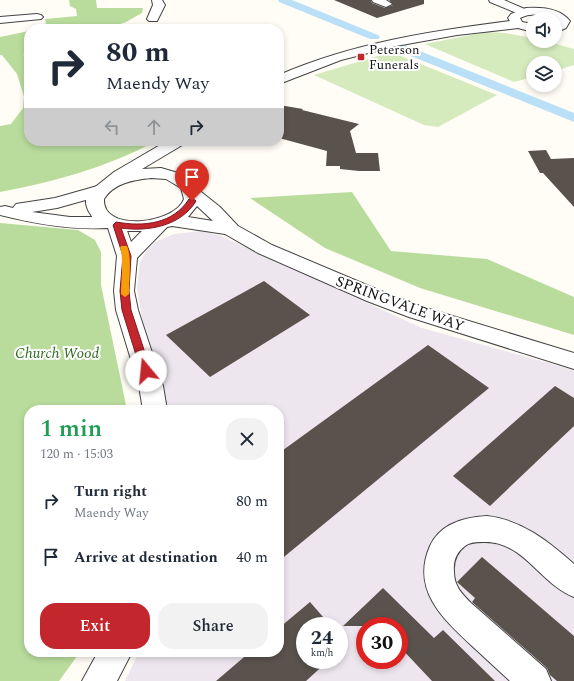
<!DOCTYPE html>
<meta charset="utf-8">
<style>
body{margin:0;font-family:Spectral,serif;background:#f2f2f3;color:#1f2937;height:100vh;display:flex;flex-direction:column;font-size:15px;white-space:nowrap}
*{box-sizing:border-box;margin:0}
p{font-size:13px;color:#747a83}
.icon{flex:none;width:22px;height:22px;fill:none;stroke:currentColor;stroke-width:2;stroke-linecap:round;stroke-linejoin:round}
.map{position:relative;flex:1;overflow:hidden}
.drawer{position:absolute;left:24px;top:405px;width:260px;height:252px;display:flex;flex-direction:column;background:#fff;border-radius:16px;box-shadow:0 2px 6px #0003}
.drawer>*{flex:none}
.guide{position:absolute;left:24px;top:24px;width:260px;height:122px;border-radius:16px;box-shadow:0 2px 6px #0003;background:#fff;color:#1f2937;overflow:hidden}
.tools{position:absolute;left:526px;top:12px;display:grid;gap:8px}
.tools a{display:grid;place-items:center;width:36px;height:36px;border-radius:50%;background:#fff;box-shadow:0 2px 6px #0003;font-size:20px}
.speed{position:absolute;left:296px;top:617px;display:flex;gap:8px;font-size:20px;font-weight:700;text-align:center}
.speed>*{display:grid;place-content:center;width:52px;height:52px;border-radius:50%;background:#fff;box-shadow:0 2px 6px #0003;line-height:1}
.speed small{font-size:10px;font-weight:400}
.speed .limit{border:6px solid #d22;background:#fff;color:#111}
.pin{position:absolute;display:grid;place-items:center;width:34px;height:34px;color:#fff;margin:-41px -17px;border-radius:50% 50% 50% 0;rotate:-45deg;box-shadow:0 0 4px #0007}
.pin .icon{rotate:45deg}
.me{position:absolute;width:44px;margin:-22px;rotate:343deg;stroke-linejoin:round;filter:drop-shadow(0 0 3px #0008)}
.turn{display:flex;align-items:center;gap:14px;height:84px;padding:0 16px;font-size:18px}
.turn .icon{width:52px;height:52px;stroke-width:2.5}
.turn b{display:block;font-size:28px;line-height:34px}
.lanes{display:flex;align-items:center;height:38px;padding:0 16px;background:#0003;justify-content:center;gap:20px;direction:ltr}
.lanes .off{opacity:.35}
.round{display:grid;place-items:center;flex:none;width:42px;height:42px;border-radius:16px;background:#f2f2f3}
.summary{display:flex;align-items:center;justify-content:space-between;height:68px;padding:0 16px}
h1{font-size:24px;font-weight:600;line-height:30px;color:#1e9e55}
.cta{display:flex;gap:8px;margin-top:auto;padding:8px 16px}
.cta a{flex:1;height:46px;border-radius:16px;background:#c4262e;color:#fff;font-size:16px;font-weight:600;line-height:46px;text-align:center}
.cta a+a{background:#f2f2f3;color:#1f2937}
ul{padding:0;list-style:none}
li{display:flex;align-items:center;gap:12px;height:56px;padding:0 16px}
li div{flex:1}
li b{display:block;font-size:15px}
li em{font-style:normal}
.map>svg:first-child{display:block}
.industrial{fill:#eee6ef;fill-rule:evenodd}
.green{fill:#d5ebbd}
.forest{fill:#b9dc9c}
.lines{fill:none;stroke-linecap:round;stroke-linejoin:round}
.canal{fill:#b9e0f7;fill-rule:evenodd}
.building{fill:#5a524d}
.minor-casing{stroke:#444;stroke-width:2}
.tertiary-casing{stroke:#444;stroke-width:2}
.minor{fill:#fff;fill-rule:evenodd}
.tertiary{fill:#fff;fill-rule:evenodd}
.route{fill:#c4262e;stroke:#7f191e}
.slow{fill:#f59e0b}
.poi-dot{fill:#c4262e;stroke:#fff;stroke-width:1.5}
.labels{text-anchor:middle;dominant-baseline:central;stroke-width:4;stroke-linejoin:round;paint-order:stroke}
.far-poi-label{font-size:13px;fill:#111;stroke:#fff;text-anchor:start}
.street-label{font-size:15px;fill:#111;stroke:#fff}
.park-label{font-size:15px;font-style:italic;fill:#2f6b1f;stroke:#fff}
</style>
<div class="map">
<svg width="574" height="681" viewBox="0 0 574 681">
<rect width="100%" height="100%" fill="#fffdf5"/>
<path class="industrial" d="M 200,231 L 219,235 L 422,328 L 574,370 L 574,681 L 125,681 L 139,652 L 279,652 L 279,410 L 167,410 L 164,393 L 144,331 L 137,288 L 140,263 L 146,251 L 157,241 L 174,234 ZM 305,626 L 339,626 L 339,660 L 305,660 ZM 365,626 L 399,626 L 399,660 L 365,660 Z"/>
<g class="green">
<polygon points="485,32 505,33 533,38 533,41 545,41 574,49 574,65 555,71 555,63 533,63 533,77 514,82 425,44"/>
<polygon points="391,52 497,95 438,127 424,125 314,75"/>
</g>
<g class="forest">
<polygon points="69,0 96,0 97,8 143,8 142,13 126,22 107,29 34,29 43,27 46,23 45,19 77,16 76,9 70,6"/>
<path d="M 29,31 L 29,50 L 23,55 L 29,57 L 29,141 L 156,141 C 108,167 54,182 0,192 L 0,126 L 11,124 L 23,108 L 24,97 L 17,74 L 2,55 L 0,55 L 0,37 Z"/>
<polygon points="352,192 391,251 487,259 574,297 574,335 420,288 325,248 250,198"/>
<polygon points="0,223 78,230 95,240 101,252 101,285 127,410 29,410 29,652 80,652 59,681 0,681"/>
</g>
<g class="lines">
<g class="canal">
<polygon points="278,0 292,0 378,35 380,37 378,39 370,39 279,2"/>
<polygon points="405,45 574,113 574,122 401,52 399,49 401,46"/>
</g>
</g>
<g class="building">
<polygon points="334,0 371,0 372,3 385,8 393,5 389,0 424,0 424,4 377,18"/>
<polygon points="279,105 303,109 302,110 359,124 350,131 356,153 378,153 380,171 359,171 340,169 340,166 326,166 327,151 279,138"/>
<polygon points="546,150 551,159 574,158 574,207 543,173 540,173 528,151"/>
<polygon points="264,281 310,315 210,377 166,335"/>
<polygon points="428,345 489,388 279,561 279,453"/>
<polygon points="555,386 574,398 574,426 490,506 453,476"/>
<polygon points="482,557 574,636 574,681 557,681 550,675 547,668 472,602 475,598 457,582"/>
<polygon points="383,588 434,638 443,630 495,681 432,681 399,646 399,626 343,626"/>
<polygon points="310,602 331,626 305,626 305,660 329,660 306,681 216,681 250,652 279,652 279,628"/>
</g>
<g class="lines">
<defs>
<g id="minor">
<polygon points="152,0 162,0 165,5 157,21 149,21 147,19 153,5"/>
<polygon points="372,0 386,0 392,4 386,7 373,2"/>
<polygon points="489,0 504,0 527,10 529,12 527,14 519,14 490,2"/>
<polygon points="37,14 41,15 43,17 41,19 0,23 0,17"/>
<path d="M 101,185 L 107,186 L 110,190 L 107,194 L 57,208 L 32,212 L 70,217 L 109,217 L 115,218 L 122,221 L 125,225 L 131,242 C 142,232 153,215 168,219 L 171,223 L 137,258 L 134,291 L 138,310 L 163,386 L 167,410 L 143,410 L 139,386 L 116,310 L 114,291 L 117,256 L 108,228 C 71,230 36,224 0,215 L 0,207 L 5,206 L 13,208 L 16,204 L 55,198 Z"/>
<path d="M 487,516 C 522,520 548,541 574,564 L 574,597 C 540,584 523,540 483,542 C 477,542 470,542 465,546 C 456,553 453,561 454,572 C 454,586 462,594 471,603 L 546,669 L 551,681 L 510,681 C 497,669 484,657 471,645 C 442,618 411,589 430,546 C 440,524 464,517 487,516 Z"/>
<polygon points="98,652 132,652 117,681 82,681"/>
</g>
<g id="tertiary">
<path d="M 526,8 C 541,7 560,8 570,21 L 566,28 L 555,33 L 555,25 L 558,22 C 548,14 532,12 520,18 L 522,22 L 533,24 L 533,32 L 518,28 L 457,35 L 396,46 L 341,60 L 279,84 L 279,75 C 353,43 431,31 510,21 L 508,18 L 511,14 Z"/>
<path d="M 167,141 L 187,141 L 184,144 L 142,169 L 161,168 L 185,175 L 193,180 L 200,191 L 220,207 L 238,226 L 272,245 L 381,291 L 423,307 L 574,353 L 574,369 L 409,317 L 367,301 L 258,253 L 225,234 L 172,226 L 149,231 L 121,231 L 103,226 L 94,220 L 88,210 L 86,204 L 86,199 L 94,188 L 114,172 ZM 151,178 L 166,179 L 181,188 L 184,199 C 175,224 102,233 104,199 C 114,183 133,180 151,178 ZM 197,206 L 213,221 L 188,217 Z"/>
</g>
</defs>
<use href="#minor" class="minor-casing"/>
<use href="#tertiary" class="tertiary-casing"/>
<use href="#minor" class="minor"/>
<use href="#tertiary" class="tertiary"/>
</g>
<path class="route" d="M 192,198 L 196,201 C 181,226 148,232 121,228 L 131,256 L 129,291 L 131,310 L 151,371 L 146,374 L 141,371 L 122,310 L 120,291 L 123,256 L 113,225 L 116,222 C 144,227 173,224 189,199 Z"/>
<path class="slow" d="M 121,246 L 127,246 C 132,257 129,281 129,294 L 125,297 L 121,294 C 121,281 124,259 120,248 Z"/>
<rect class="poi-dot" x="357" y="53" width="8" height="8" rx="2"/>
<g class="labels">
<g class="far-poi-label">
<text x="369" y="50">Peterson<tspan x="369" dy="15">Funerals</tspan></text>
</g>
<g class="street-label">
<text transform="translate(400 304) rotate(20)">SPRINGVALE WAY</text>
</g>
<g class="park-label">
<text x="57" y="353">Church Wood</text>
</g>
</g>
</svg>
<div class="tools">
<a><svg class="icon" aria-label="sound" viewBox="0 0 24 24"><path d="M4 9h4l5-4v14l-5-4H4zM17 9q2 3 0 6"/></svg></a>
<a><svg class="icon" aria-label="layers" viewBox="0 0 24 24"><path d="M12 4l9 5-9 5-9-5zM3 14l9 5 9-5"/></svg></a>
</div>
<div class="speed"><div>24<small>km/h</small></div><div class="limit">30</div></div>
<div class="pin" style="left:192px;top:201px;background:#d93025"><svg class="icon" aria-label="arrive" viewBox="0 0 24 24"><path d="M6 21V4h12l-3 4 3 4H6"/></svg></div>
<svg class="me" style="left:146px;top:371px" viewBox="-20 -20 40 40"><circle r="19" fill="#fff"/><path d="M0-13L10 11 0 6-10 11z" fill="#c4262e"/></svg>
<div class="guide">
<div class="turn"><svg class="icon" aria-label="right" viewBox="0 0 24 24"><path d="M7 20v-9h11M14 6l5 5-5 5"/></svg><div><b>80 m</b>Maendy Way</div></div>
<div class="lanes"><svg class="icon off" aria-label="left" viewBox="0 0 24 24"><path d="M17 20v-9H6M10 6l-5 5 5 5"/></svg><svg class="icon off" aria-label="ahead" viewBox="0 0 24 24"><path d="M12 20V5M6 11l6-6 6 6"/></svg><svg class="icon" aria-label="right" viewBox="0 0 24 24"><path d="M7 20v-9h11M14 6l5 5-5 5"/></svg></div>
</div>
<section class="drawer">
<div class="summary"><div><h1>1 min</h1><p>120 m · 15:03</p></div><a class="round"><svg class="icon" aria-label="close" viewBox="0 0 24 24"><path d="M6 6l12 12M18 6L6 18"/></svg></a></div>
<ul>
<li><svg class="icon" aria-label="right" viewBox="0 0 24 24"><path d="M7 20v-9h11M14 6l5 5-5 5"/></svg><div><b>Turn right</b><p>Maendy Way</p></div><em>80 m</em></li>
<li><svg class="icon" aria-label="arrive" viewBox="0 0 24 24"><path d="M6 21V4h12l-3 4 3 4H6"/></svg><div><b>Arrive at destination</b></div><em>40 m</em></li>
</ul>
<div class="cta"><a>Exit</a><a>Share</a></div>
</section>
</div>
